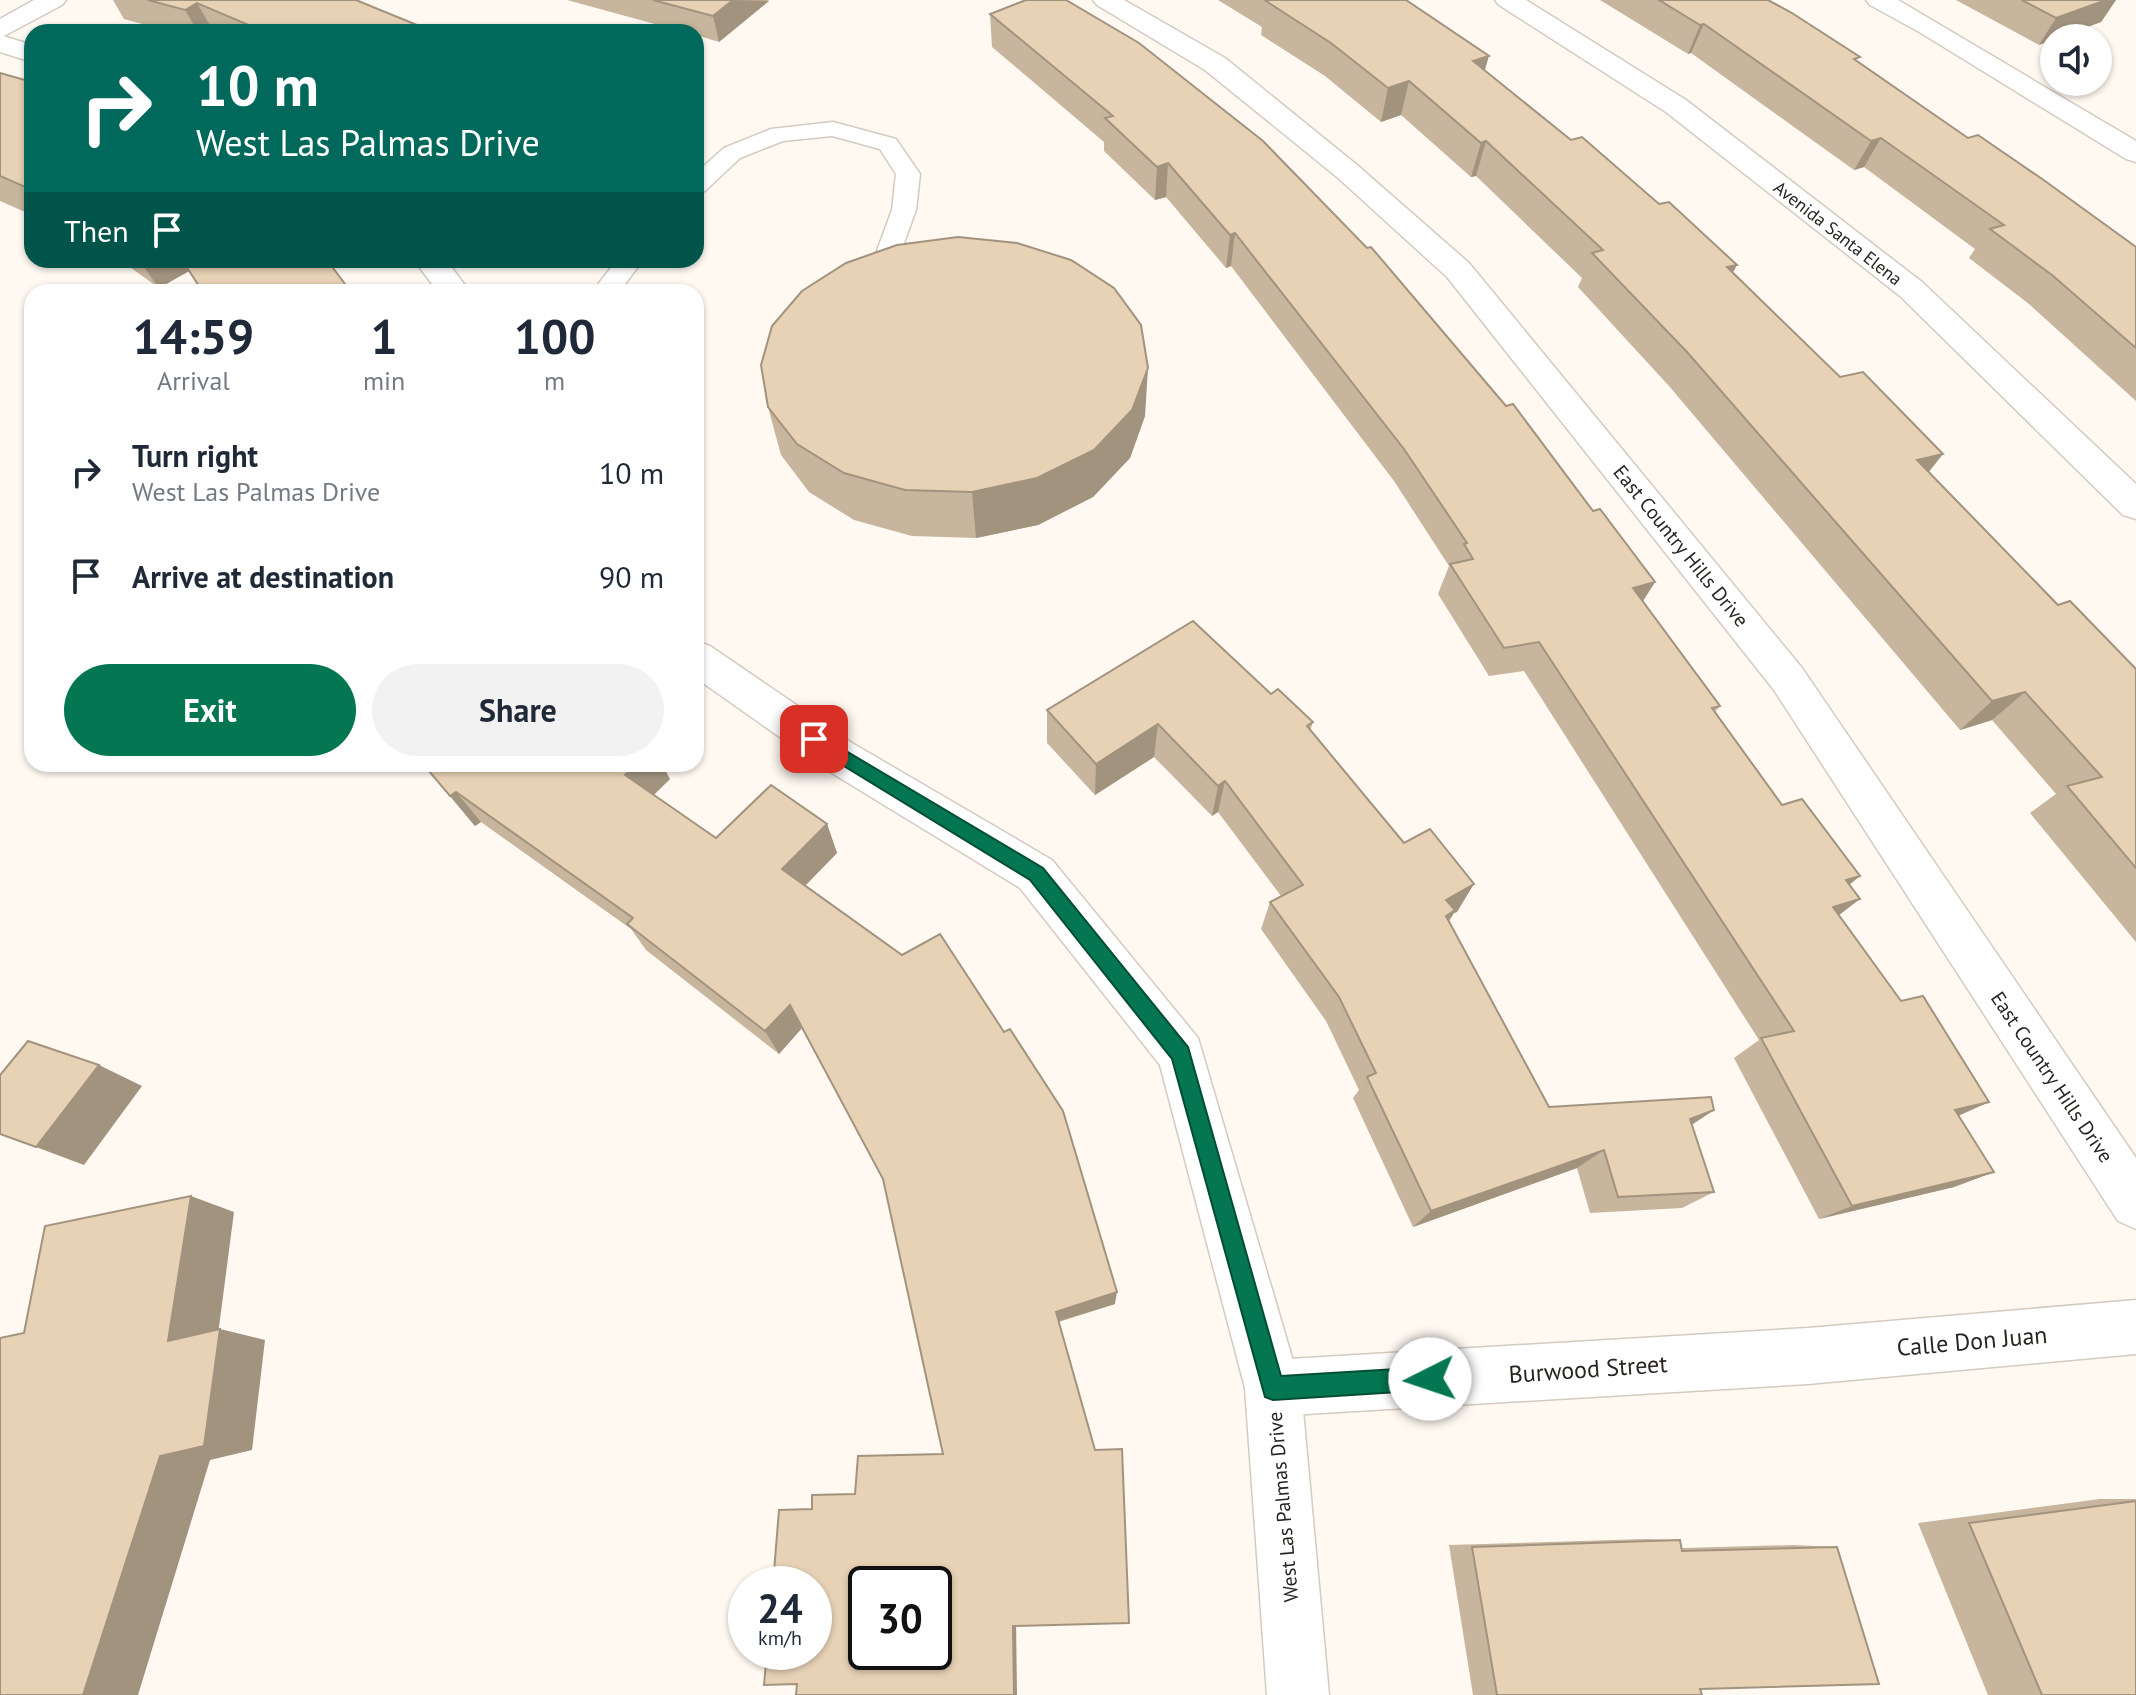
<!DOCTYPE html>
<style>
body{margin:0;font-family:"PT Sans",sans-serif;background:#f2f2f3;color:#1f2937;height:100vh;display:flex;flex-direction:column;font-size:30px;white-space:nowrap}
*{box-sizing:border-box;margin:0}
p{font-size:26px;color:#747a83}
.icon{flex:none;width:44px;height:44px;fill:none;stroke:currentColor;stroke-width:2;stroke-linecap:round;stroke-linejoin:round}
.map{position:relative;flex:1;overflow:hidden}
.drawer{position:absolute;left:24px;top:284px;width:680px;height:488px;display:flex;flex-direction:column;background:#fff;border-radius:24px;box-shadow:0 2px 6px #0004}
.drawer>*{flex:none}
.top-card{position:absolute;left:24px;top:24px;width:680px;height:244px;border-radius:24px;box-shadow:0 2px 6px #0004;background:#00695c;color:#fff;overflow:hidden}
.fabs{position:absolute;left:2040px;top:24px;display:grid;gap:16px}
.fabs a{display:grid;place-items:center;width:72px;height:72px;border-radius:50%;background:#fff;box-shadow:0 2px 6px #0004;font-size:40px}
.speed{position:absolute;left:728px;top:1566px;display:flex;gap:16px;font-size:40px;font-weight:700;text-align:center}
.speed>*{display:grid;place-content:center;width:104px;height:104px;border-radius:50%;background:#fff;box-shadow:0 2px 6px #0004;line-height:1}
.speed small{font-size:20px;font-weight:400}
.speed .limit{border:4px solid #111;border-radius:12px;background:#fff;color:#111}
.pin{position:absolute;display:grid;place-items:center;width:68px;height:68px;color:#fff;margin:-34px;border-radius:16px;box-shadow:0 4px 12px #0006}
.me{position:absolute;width:88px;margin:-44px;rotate:266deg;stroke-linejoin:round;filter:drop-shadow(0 0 6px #0008)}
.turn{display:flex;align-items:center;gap:28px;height:168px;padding:0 40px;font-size:36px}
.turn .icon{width:104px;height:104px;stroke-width:2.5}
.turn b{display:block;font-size:56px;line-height:68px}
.then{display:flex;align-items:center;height:76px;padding:0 40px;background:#0003;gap:16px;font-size:30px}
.eta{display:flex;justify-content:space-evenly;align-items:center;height:136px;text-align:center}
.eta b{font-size:48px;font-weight:800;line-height:56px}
.cta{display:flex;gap:16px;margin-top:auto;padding:16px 40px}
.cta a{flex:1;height:92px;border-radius:48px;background:#047752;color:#fff;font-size:32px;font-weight:800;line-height:92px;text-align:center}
.cta a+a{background:#f2f2f3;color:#1f2937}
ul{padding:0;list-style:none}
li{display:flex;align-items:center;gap:24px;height:104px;padding:0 40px}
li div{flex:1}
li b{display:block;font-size:30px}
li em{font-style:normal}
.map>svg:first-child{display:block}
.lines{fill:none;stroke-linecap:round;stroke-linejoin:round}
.lane-casing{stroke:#d4cbc0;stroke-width:3}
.street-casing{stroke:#d4cbc0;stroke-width:3}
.secondary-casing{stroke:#d4cbc0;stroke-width:3}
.lane{fill:#fff;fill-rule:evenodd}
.street{fill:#fff;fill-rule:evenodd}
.secondary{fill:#fff;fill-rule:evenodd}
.wall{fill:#c8b59d}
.shaded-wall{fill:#a2937f}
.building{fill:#e8d2b6;stroke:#a2937f;stroke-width:2;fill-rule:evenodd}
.route{fill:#047752;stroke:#034d35;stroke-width:2}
.labels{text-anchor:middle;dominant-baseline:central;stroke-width:6;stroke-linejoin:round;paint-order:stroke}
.far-street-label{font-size:18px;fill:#282420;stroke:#fff}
.street-label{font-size:20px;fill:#282420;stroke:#fff}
.near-street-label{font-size:24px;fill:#282420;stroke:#fff}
</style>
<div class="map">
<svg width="2136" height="1695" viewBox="0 0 2136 1695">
<rect width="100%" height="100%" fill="#fff9f2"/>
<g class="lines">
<defs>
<g id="lane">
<polygon points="833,122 896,139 920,174 916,210 893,273 875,273 871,267 892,210 896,174 880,149 832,136 783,141 740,158 705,191 696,193 696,173 724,148 771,129"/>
<polygon points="617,260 643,260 619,292 592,292"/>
</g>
<g id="street">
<polygon points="34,0 66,0 62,5 0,38 0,19"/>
<polygon points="1093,0 1124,0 1225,58 1357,165 1469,263 1802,668 2136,1158 2136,1229 2118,1221 1774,690 1447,277 1337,177 1205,70 1097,5"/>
<polygon points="1495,0 1526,0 1686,100 1922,282 2136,484 2136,519 2123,515 1900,296 1666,112 1499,5"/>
<polygon points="1866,0 1898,0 2136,141 2136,162 2126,159 1921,33 1870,5"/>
<polygon points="2136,1300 2136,1354 1808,1384 1273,1416 1253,1408 1245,1388 1253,1368 1273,1360 1808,1328"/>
</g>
<g id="secondary">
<polygon points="0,35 32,45 32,62 0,52"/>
<polygon points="414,260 446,260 470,292 438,292"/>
<polygon points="696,641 710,646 852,743 1052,860 1198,1038 1301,1388 1329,1695 1267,1695 1245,1388 1160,1065 1020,888 822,767 696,678"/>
</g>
</defs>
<use href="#lane" class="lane-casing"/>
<use href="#street" class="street-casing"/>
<use href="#secondary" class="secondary-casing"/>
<use href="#lane" class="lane"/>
<use href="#street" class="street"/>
<use href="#secondary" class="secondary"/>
</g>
<g class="wall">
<polygon points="113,0 356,0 434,32 172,32 124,19"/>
<polygon points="567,0 768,0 769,1 719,42 696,35 696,32 684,32"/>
<polygon points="1218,0 1406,0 1484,70 1733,272 2058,605 2136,669 2136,942 2030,813 2056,794 1992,720 1960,730 1669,386 1578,287 1582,278 1476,176 1471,177 1401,115 1381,122 1325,76 1261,35 1262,27"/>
<polygon points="1600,0 1768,0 1968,138 2136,247 2136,401 2029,304 1969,258 1975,249 1864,167 1854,170 1691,53 1688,54"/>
<polygon points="1956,0 2116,0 2101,22 2054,38 2054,39 2039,45"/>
<polygon points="990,14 1593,511 1655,582 1643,601 1720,706 1715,712 1782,805 1860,876 1849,884 1839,915 1901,1001 1989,1102 1958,1116 1994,1172 1954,1187 1819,1219 1734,1058 1759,1040 1524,671 1489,676 1438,594 1449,566 1394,481 1231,266 1226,268 1166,197 1155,200 1104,151 1104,142 992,47"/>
<polygon points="0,73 32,82 32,215 0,201"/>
<polygon points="120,260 327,260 189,271 159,288"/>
<polygon points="768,407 1145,416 1130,458 1093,497 1038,525 976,538 912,536 854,520 809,492 781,455"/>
<polygon points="1271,694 1313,722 1310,731 1457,912 1454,913 1449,921 1549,1107 1714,1110 1692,1125 1714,1192 1682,1208 1590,1213 1577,1168 1413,1227 1353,1098 1359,1090 1326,1021 1261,929 1270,902 1281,896 1218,812 1212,816 1154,757 1095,795 1047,743 1047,710"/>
<polygon points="423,764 670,779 654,795 716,838 827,824 837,853 805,886 1115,1304 1059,1322 1095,1450 812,1509 855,1494 943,1454 883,1179 802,1028 779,1054 646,950 631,929 481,822 475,826"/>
<polygon points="2100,1499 2136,1499 2136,1695 1988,1695 1918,1523"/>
<polygon points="1645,1539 1680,1540 1682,1548 1793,1545 1837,1547 1700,1689 1702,1695 1473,1695 1449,1545"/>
</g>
<g class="shaded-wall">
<polygon points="733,0 769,1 719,42 713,16"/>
<polygon points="2106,0 2116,0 2101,22 2057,38 2054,38 2054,39 2039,45 2056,18"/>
<polygon points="197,3 214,32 198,32 185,10"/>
<polygon points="1704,24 1691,53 1688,54 1700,25"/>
<polygon points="1489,56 1479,90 1473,61"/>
<polygon points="1409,81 1401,115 1381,122 1388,88"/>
<polygon points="1881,138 1864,167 1854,170 1871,141"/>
<polygon points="1486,141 1476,176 1471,177 1481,143"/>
<polygon points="1168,163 1166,197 1155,200 1157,167"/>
<polygon points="1235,233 1231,266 1226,268 1230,235"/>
<polygon points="139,260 184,260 191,270 159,288"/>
<polygon points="1737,265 1719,299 1727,267"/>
<polygon points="1148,368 1145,416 1130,458 1093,497 1038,525 976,538 972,492"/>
<polygon points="1943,454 1917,487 1917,460"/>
<polygon points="1655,582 1636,612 1633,588"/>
<polygon points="2025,692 1992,720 1960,730 1992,701"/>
<polygon points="1158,724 1154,757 1095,795 1096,764"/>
<polygon points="637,764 662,764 670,779 643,805 625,775"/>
<polygon points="1225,781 1218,812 1212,816 1218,786"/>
<polygon points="456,792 481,822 475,826 450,796"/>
<polygon points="827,824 837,853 794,897 782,869"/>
<polygon points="1860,876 1831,900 1846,880"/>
<polygon points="1474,884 1457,912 1454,913 1438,937 1446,900"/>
<polygon points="1860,899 1830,922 1833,907"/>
<polygon points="790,1005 802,1028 779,1054 765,1031"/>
<polygon points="99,1065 142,1086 84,1165 36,1147"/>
<polygon points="1989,1102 1951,1119 1955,1110"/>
<polygon points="1714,1110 1683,1130 1690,1119"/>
<polygon points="1604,1150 1577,1168 1413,1227 1431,1211"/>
<polygon points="1994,1172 1954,1187 1819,1219 1852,1206"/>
<polygon points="191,1196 234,1212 216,1350 168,1341"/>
<polygon points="1117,1292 1115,1304 1056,1322 1056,1312"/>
<polygon points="220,1329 265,1340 252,1450 210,1460 138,1695 83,1695 160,1456"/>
<polygon points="1016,1620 1017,1695 1014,1695 1013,1626"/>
</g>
<g class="building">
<polygon points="148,0 356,0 434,32 265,32 197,3 185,10"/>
<polygon points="653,0 733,0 713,16"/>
<polygon points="1026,0 1066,0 1139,43 1263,141 1367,248 1371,247 1506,406 1513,404 1593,511 1600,509 1655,582 1633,588 1720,706 1712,708 1782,805 1802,799 1860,876 1846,880 1860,899 1833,907 1901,1001 1923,996 1989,1102 1955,1110 1994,1172 1852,1206 1761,1038 1794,1031 1539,642 1504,648 1450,564 1473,559 1464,544 1467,543 1404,449 1235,233 1230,235 1168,163 1157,167 1105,118 1113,116 990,14"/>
<polygon points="1269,0 1406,0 1489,56 1473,61 1571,140 1582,137 1659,204 1669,202 1737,265 1727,267 1840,377 1863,372 1943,454 1917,460 2058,605 2070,601 2136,669 2136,868 2067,786 2102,777 2025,692 1992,701 1687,352 1592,253 1603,250 1486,141 1481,143 1409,81 1388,88 1331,43 1266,1"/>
<polygon points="1659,0 1768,0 1792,13 1860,57 1854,59 1968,138 1978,135 2045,181 2136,247 2136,348 2052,275 1990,229 2004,225 1881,138 1871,141 1704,24 1700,25"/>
<polygon points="2022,0 2106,0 2056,18"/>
<polygon points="0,73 32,82 32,190 0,176"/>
<polygon points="958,237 1017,243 1071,260 1114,288 1141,325 1148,368 1132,410 1094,450 1037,478 972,492 905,490 844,473 797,444 768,407 761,365 772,326 802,291 846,263 897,245"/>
<polygon points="182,260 327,260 351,292 203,292"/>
<polygon points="1193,621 1271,694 1278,689 1313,722 1307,726 1404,843 1430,829 1474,884 1446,900 1455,910 1446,916 1549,1107 1711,1097 1714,1110 1690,1119 1714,1192 1618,1197 1604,1150 1431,1211 1367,1077 1376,1073 1339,997 1270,902 1303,885 1225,781 1218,786 1158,724 1096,764 1047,710"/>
<path d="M 423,764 L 637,764 L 625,775 L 716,838 L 771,785 L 827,824 L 782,869 L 902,955 L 940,934 L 1004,1032 L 1010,1029 L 1063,1111 L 1117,1292 L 1056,1312 L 1095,1450 L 1122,1449 L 1129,1623 L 1013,1626 L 1014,1695 L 796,1695 L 797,1684 L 764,1685 L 767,1652 L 814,1652 L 814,1584 L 773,1584 L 779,1510 L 812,1509 L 812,1495 L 855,1494 L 858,1456 L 943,1454 L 883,1179 L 790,1005 L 765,1031 L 627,924 L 633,918 L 456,792 L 450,796 ZM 866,1584 L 934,1584 L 934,1652 L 866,1652 Z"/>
<polygon points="28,1041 99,1065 36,1147 0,1134 0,1075"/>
<polygon points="191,1196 168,1341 220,1329 204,1446 160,1456 83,1695 0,1695 0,1338 24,1333 45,1226"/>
<polygon points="2136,1501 2136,1695 2042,1695 1969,1523"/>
<polygon points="1680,1540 1682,1551 1837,1547 1879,1684 1700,1689 1702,1695 1497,1695 1472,1547"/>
</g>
<polygon class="route" points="814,732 1043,868 1188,1047 1281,1376 1430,1367 1439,1371 1442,1379 1439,1387 1430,1390 1273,1400 1265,1397 1172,1059 1030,880 808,744 805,739"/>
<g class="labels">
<g class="far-street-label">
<text transform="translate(1838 233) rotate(38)">Avenida Santa Elena</text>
</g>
<g class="street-label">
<text transform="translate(1681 546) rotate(51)">East Country Hills Drive</text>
<text transform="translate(2052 1077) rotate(56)">East Country Hills Drive</text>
<text transform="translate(1283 1507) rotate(-95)">West Las Palmas Drive</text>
</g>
<g class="near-street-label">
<text transform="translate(1972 1341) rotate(-5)">Calle Don Juan</text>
<text transform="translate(1588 1369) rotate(-4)">Burwood Street</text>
</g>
</g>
</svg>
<div class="fabs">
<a><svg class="icon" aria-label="sound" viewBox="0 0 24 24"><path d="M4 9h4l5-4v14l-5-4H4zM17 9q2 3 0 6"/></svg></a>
</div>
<div class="speed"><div>24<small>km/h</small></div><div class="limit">30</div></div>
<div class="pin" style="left:814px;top:739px;background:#d93025"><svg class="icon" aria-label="arrive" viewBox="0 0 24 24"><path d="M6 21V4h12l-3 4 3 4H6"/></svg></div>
<svg class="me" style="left:1430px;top:1379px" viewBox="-20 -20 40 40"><circle r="19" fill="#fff"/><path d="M0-13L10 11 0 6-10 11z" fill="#047752"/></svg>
<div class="top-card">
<div class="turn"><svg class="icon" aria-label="right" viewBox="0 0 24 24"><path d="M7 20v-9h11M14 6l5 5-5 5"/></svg><div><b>10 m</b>West Las Palmas Drive</div></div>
<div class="then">Then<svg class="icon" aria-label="arrive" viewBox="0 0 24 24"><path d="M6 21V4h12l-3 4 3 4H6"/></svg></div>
</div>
<section class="drawer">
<div class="eta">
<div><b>14:59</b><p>Arrival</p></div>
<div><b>1</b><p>min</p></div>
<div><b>100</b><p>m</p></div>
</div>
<ul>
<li><svg class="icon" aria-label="right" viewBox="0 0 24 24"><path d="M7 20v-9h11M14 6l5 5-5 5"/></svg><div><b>Turn right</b><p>West Las Palmas Drive</p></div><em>10 m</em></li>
<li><svg class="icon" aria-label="arrive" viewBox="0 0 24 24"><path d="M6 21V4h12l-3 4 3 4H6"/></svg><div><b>Arrive at destination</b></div><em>90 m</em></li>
</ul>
<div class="cta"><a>Exit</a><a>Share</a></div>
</section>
</div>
